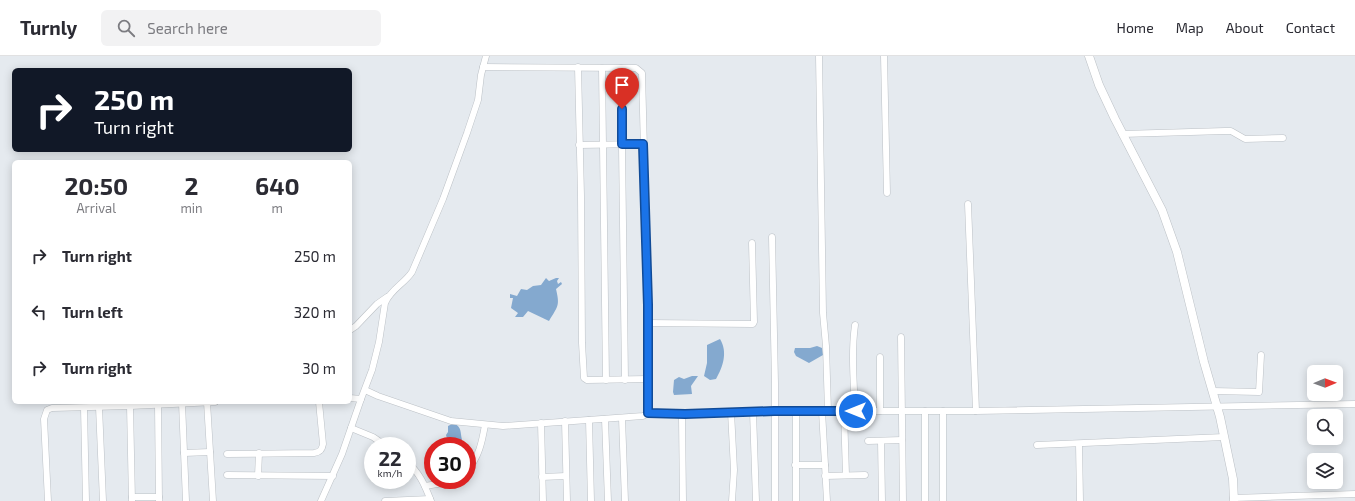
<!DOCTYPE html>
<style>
body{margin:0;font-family:"Exo 2",sans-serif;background:#f2f2f3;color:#2b2b33;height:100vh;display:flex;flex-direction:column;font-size:15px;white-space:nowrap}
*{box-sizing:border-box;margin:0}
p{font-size:13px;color:#7c7c81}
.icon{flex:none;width:22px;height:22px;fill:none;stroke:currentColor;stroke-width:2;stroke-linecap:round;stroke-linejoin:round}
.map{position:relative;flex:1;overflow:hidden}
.details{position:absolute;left:12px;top:104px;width:340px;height:244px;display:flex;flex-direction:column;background:#fff;border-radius:6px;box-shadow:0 2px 10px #0003}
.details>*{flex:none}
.guide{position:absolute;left:12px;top:12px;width:340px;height:84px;border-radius:6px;box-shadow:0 2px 10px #0003;background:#111827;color:#fff;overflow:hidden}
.needle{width:26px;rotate:89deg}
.fabs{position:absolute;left:1307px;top:309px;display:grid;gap:8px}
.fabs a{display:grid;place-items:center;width:36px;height:36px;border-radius:6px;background:#fff;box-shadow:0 2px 10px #0003;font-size:20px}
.speed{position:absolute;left:364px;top:381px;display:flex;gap:8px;font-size:20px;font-weight:700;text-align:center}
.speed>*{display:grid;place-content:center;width:52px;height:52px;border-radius:50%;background:#fff;box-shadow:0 2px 10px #0003;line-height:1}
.speed small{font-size:10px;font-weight:400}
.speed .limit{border:6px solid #d22;background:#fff;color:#111}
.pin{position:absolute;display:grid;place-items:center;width:34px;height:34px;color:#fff;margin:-41px -17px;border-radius:50% 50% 50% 0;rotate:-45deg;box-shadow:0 0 4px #0007}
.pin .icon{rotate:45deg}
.me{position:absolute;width:44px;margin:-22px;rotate:270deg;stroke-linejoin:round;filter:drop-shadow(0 0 3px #0008)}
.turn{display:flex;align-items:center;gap:14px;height:84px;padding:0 16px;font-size:18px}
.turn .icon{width:52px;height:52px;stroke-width:2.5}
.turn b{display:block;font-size:28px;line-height:34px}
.eta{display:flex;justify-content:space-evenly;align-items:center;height:68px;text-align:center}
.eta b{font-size:24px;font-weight:700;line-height:28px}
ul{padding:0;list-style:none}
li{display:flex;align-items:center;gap:12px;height:56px;padding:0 16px}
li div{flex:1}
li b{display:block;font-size:15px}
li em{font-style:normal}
header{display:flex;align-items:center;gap:24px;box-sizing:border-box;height:56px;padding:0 20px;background:#fff;border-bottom:1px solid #e1e1e2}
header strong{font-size:19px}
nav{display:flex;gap:22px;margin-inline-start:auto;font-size:14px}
.search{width:280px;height:36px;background:#f2f2f3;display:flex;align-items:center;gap:10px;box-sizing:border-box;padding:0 14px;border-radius:6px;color:#7c7c81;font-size:15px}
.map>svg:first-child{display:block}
.water{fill:#84a9cf}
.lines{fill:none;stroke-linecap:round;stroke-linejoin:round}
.minor-casing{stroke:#bcc1c6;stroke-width:7}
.tertiary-casing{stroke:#bcc1c6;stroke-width:9}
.minor{stroke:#fff;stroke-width:6}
.tertiary{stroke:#fff;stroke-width:8}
.route-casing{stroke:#114b97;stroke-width:10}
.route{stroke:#1a73e8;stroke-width:7}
</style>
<header>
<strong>Turnly</strong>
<div class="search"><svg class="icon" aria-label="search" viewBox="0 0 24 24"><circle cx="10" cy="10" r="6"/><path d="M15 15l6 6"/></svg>Search here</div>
<nav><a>Home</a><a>Map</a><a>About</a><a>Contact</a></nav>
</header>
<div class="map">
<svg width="1355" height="445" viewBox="0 0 1355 445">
<rect width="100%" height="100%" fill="#e5eaef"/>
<g class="water">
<path d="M 546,222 L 549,225 L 556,222 L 559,222 L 557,225 L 558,228 L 561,226 L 562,228 L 556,233 C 560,250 558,250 549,265 L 528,255 L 523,261 L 515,261 L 518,257 L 511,252 L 513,242 L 510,242 L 510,238 L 517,240 L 521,233 L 527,234 L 533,230 L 541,229 Z"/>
<path d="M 720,283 C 728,296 723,311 716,323 L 710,324 L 704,320 L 707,307 L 707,289 Z"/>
<polygon points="817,290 822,292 823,299 809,307 796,300 794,296 795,292 810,292"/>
<polygon points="692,320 698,320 691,330 692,338 674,339 673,336 674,324 679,321 684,323"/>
<path d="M 454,367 C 462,372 460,375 462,384 L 452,385 L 448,386 L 446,379 L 448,376 L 448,370 Z"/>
</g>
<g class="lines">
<defs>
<g id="minor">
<polyline points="819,0 823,257 826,290 828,355"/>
<polyline points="884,0 887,137"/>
<polyline points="578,11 581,140 582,287 584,322 587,324 648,323"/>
<polyline points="602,12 606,324"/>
<polyline points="621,12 625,324"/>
<polyline points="1122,78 1225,75 1231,75 1245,83 1283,82"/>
<polyline points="579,89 643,88"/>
<polyline points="968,148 976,355"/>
<polyline points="772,181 775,327 775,445"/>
<polyline points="648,267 753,268 754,266 752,187"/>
<path d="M 855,269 C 851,298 854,327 855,355"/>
<polyline points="350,274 356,270 377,248 387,241"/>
<polyline points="901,281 903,445"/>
<polyline points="365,334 378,340 451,365 503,370 643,360 648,357 648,249 642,17 636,12 483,11"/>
<polyline points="1213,335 1259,336 1261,299"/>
<polyline points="350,342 361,343"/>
<polyline points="207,346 213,445"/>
<polyline points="182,347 186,445"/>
<polyline points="158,349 159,445"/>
<polyline points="130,350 132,445"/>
<polyline points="99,351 103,445"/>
<polyline points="84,352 86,445"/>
<polyline points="796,355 796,445"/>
<polyline points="822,355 827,445"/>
<polyline points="880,355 880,301"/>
<polyline points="925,355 925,445"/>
<polyline points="731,356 734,414 732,445"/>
<polyline points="753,356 756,445"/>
<polyline points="844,356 846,419"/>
<polyline points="648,357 685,358"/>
<polyline points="622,362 625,445"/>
<polyline points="605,363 608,445"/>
<polyline points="589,364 591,445"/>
<polyline points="565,365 567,445"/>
<polyline points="541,367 543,445"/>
<polyline points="351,372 373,381 386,390"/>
<polyline points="868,385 902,384"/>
<polyline points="881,385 882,445"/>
<polyline points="1079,388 1080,445"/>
<polyline points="1037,389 1224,381"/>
<polyline points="184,397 210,396"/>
<path d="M 227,398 L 314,397 C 320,396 322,394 323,388 L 319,346"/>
<path d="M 407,406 C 420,417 425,430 431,445"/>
<polyline points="795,409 825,409"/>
<path d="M 467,415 C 479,401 482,386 485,369"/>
<polyline points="227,419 333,420"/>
<polyline points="258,420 259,397"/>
<polyline points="825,420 865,419"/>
<polyline points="542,421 566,420"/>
<polyline points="425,430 450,426 456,424"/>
<polyline points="132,441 159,441"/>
<polyline points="1233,442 1355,438"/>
<polyline points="48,445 44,363 47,354 52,352 130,350 215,346"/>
<path d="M 321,445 L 342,398 L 361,343 L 372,314 L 379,286 L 385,247 C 391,233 404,228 412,216 L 443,143 L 467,77 L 478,44 L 481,19 L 486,0"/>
<polyline points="385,445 430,443"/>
<polyline points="683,445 682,362 683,359 685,358 774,355 976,355 1355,348"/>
<polyline points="943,445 943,355"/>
</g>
<polyline id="tertiary" points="1089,0 1099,29 1115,63 1162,154 1177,196 1204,306 1220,361 1233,423 1234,445"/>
</defs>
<use href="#minor" class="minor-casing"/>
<use href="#tertiary" class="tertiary-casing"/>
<use href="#minor" class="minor"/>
<use href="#tertiary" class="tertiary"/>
</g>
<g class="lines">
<defs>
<polyline id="route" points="622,53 622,88 643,88 648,249 648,357 685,358 774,355 856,355"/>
</defs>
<use href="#route" class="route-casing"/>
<use href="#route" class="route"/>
</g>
</svg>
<div class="fabs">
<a><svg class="needle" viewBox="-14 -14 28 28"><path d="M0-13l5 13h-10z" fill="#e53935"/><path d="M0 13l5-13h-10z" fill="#7c7c81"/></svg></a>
<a><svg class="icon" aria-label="search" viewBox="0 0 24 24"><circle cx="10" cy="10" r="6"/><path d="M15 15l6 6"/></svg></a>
<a><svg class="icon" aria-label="layers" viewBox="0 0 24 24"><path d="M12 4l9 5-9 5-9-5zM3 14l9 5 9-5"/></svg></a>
</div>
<div class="speed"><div>22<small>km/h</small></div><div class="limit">30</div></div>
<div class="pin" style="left:622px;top:53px;background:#d93025"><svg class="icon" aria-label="arrive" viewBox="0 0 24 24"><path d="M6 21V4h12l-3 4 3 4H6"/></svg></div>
<svg class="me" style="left:856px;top:355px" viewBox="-20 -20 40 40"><circle r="17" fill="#1a73e8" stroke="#fff" stroke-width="3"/><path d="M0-11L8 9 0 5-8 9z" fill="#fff"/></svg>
<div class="guide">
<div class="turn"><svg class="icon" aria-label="right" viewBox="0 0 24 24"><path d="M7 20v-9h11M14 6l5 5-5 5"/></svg><div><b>250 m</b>Turn right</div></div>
</div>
<section class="details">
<div class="eta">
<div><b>20:50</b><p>Arrival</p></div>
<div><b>2</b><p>min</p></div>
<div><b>640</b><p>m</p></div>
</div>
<ul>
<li><svg class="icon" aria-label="right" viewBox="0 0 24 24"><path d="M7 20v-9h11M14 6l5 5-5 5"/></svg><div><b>Turn right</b></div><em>250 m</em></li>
<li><svg class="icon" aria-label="left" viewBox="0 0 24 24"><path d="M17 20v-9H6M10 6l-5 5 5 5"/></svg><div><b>Turn left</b></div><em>320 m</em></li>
<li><svg class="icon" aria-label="right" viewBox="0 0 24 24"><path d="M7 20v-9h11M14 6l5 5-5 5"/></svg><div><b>Turn right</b></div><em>30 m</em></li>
</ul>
</section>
</div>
